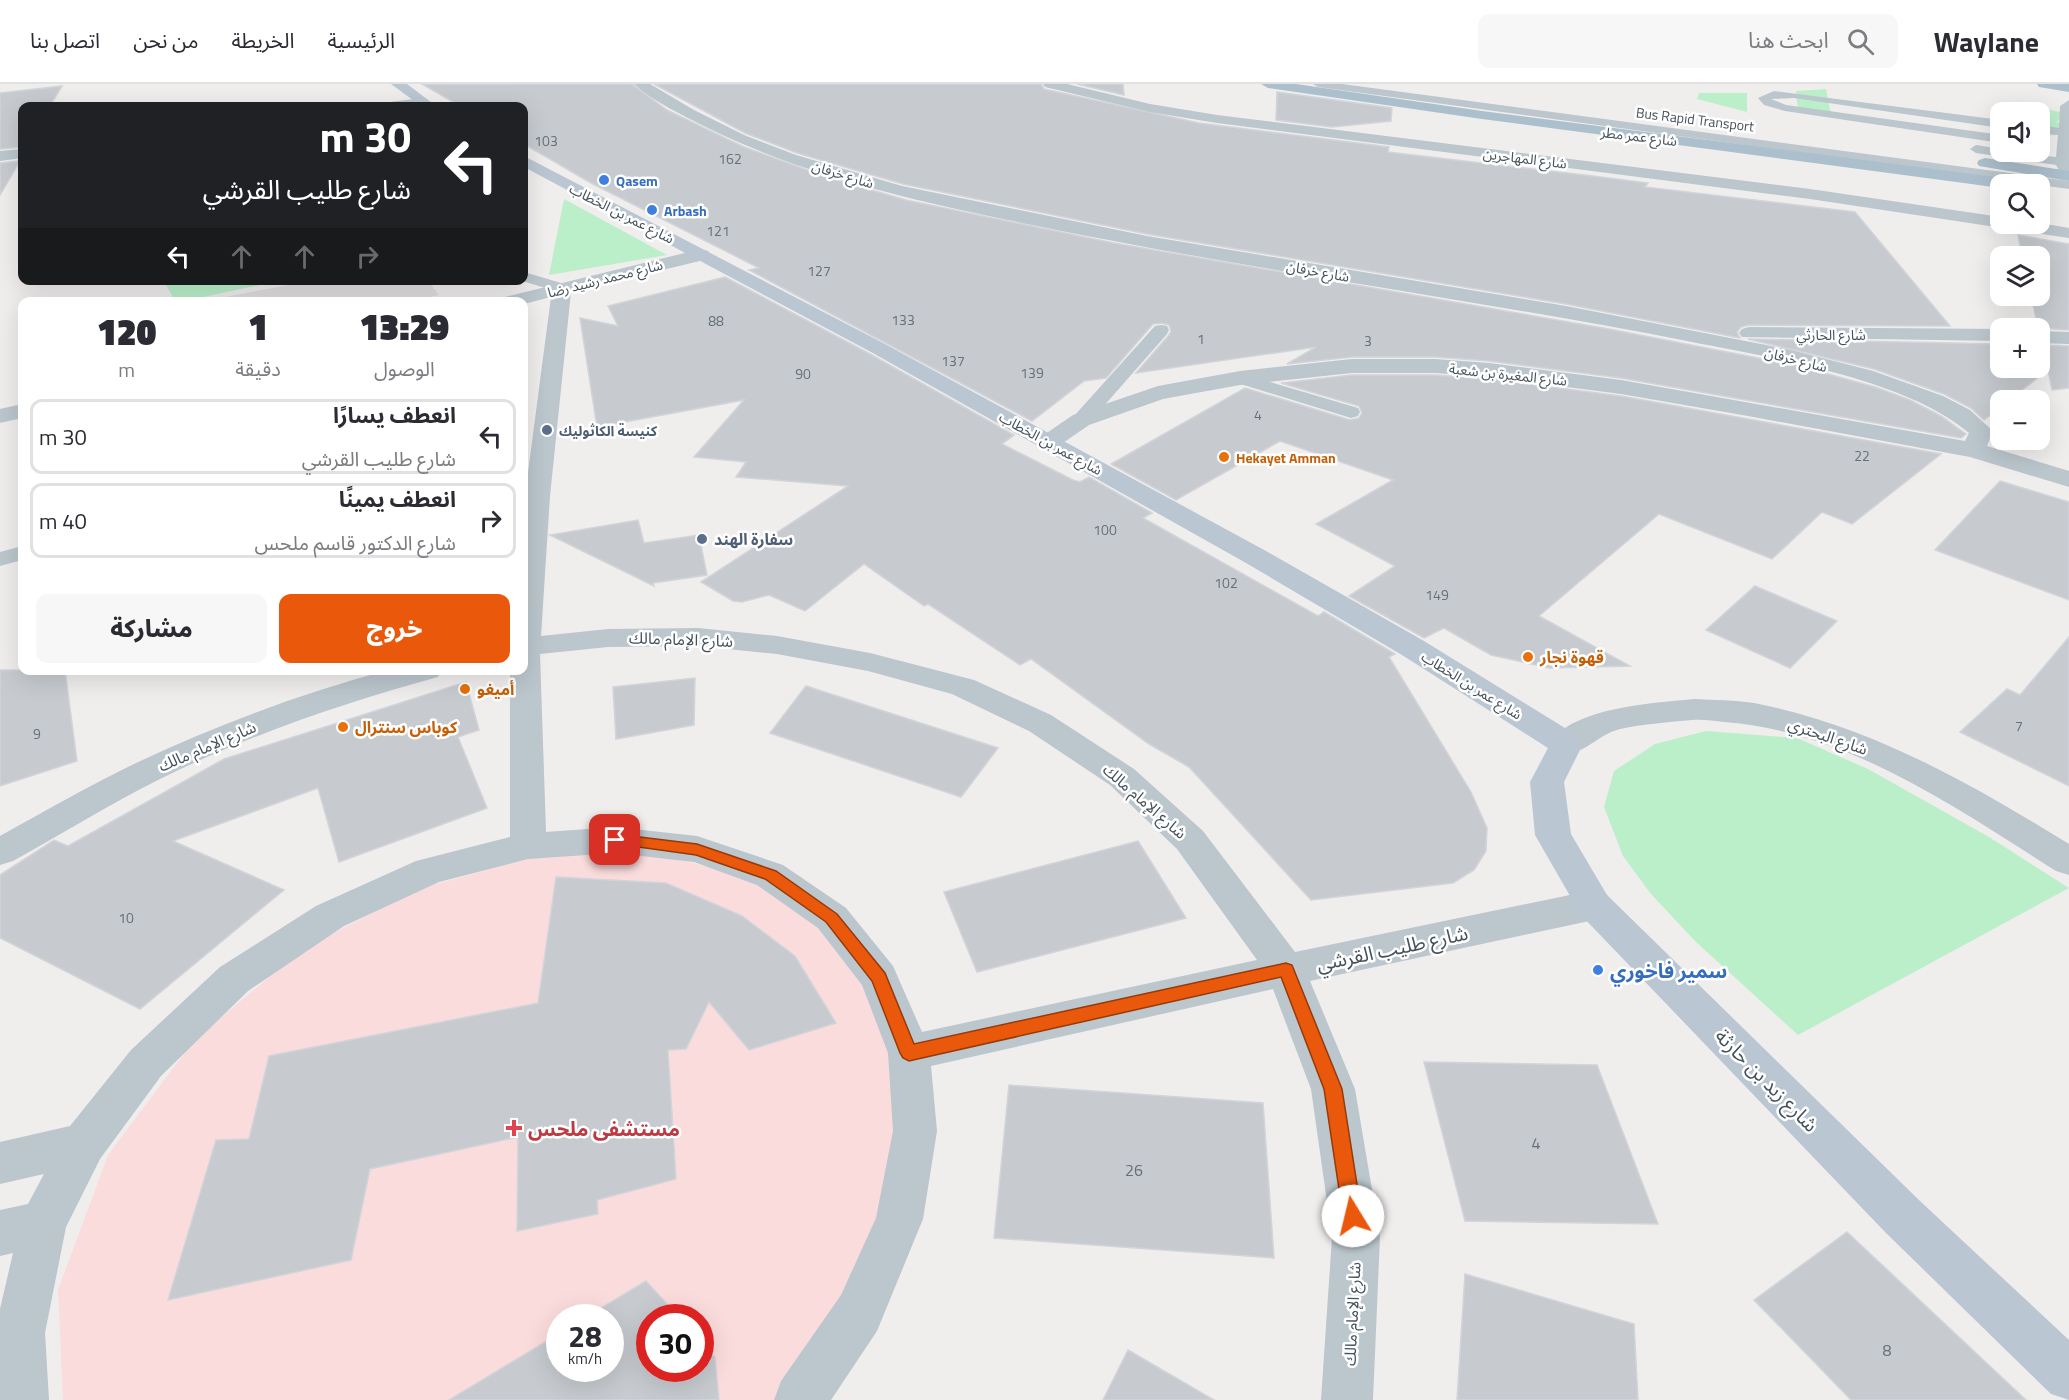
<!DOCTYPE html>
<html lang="ar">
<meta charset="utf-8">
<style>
body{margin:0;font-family:"Titillium Web","Noto Sans Arabic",sans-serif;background:#f7f7f7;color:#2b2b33;direction:rtl;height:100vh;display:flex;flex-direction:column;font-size:22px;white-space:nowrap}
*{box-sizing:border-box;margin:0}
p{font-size:20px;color:#7c7c81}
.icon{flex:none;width:33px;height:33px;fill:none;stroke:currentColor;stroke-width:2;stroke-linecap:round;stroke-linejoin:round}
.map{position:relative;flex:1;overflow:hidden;direction:ltr}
.details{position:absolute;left:18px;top:213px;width:510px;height:378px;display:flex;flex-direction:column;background:#fff;border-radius:12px;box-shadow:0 6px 24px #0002;direction:rtl}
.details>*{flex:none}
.banner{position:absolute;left:18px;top:18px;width:510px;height:183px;border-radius:12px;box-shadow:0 6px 24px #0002;direction:rtl;background:#202124;color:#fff;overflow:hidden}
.fabs{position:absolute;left:1990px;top:18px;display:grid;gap:12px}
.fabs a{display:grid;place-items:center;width:60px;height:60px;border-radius:12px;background:#fff;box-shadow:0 6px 24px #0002;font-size:30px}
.speed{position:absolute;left:546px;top:1220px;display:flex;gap:12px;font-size:30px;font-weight:700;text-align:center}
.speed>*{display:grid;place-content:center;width:78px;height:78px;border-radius:50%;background:#fff;box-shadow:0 6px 24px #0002;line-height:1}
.speed small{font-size:15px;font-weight:400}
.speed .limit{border:9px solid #d22;background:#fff;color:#111}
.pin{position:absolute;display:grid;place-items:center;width:51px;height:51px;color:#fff;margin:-26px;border-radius:12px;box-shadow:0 3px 9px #0006}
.me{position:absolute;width:66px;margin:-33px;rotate:351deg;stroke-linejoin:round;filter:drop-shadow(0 0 4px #0008)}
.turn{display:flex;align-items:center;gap:21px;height:126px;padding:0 18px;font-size:27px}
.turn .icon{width:78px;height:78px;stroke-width:2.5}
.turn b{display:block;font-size:42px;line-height:51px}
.lanes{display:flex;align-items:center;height:57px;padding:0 18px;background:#0003;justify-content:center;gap:30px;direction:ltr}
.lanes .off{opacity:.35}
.eta{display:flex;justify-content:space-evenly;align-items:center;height:102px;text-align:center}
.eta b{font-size:36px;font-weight:800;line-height:42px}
.primary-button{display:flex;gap:12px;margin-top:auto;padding:12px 18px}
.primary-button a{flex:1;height:69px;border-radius:12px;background:#ea580c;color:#fff;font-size:24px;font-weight:800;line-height:69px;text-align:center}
.primary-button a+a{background:#f7f7f7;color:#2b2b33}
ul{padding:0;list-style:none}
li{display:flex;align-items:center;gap:18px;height:75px;margin:0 12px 9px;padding:0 6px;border:3px solid #e1e1e2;border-radius:12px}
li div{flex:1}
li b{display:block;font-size:22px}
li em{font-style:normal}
header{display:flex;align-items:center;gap:36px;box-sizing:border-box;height:84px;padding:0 30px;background:#fff;border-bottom:2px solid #e1e1e2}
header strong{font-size:28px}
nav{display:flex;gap:33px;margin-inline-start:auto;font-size:21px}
.search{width:420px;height:54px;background:#f7f7f7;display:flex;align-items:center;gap:15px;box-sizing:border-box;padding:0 21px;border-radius:12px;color:#7c7c81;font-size:22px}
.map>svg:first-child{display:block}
.education{fill:#e1dedf}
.medical{fill:#fbdcdc;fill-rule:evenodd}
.green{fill:#baefca}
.building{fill:#c7cbd0;stroke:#d1d4d9;stroke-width:1.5}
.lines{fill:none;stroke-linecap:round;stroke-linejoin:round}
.lane{fill:#bbc6cd;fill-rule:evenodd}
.street{fill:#bbc6cd;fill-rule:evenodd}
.secondary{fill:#bac7d2;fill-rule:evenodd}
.primary{fill:#acbfcd;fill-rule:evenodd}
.route{fill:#ea580c;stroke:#983908;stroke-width:1.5}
.shop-dot{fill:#3f7fe0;stroke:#fff;stroke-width:2}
.service-dot{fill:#5c6f8a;stroke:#fff;stroke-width:2}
.food-dot{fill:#e8710a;stroke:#fff;stroke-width:2}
.health-dot{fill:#e0444e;stroke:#fff;stroke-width:2}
.labels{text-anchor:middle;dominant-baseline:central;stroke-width:5;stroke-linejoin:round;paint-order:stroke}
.far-street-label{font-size:14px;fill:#45525b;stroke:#fff}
.number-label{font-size:14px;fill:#667078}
.far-shop-label{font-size:14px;font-weight:bold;fill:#366cbe;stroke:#fff;text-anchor:start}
.far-service-label{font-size:14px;font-weight:bold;fill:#4e5e75;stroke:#fff;text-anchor:start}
.far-food-label{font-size:14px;font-weight:bold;fill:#c56008;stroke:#fff;text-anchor:start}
.service-label{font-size:16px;font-weight:bold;fill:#4e5e75;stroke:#fff;text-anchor:start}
.street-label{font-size:16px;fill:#45525b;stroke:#fff}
.food-label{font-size:16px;font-weight:bold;fill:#c56008;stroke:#fff;text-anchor:start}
.near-number-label{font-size:16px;fill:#667078}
.near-street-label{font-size:20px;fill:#45525b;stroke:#fff}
.near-shop-label{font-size:20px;font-weight:bold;fill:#366cbe;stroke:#fff;text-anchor:start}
.near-health-label{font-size:20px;font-weight:bold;fill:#be3a42;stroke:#fff;text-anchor:start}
</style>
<header>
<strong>Waylane</strong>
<div class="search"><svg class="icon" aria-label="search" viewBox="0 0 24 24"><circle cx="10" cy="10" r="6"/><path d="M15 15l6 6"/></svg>ابحث هنا</div>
<nav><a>الرئيسية</a><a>الخريطة</a><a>من نحن</a><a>اتصل بنا</a></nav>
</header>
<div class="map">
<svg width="2069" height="1316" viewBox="0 0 2069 1316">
<rect width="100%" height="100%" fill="#f0eded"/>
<polygon class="education" points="309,197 428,197 439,211 407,218 204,217"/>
<path class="medical" d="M 651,768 L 751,794 L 832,848 L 882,921 L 903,1017 L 888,1132 L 828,1257 L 776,1316 L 63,1316 L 58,1206 L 108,1071 L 195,955 L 303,865 L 421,804 L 539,772 ZM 560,1233 L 610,1233 L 610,1284 L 560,1284 ZM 650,1233 L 700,1233 L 700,1284 L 650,1284 Z"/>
<g class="green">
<polygon points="1826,5 1831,31 1798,26 1796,7"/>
<polygon points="1699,9 1747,9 1747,28 1697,15"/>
<polygon points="2024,20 2069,30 2056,38 2066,40 2057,51 2040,52 2040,28 2021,28"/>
<polygon points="564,115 667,171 549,191"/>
<polygon points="164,197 278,197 180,218 175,217"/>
<polygon points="1706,647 1797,654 1868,685 1989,753 2069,804 1798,951 1696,858 1651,810 1623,772 1604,723 1614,687 1655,660"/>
</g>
<g class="building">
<polygon points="422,0 632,0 667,26 744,63 824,92 906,116 1114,159 1609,245 1799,282 1875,303 1910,316 1941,332 1966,350 1961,354 1621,294 1489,277 1435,273 1352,273 1287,280 1316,263 1136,289 1169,251 1171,247 1169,241 1161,239 1153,240 1106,294 1084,297 1032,337 749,186 759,184 591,99 524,60 524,22 460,22"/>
<polygon points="654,0 1041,0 1044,5 1199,39 1389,63 1388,68 1593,92 1648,99 1645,103 1855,128 1950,242 1749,241 1741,243 1737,248 1740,254 1566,220 1147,150 903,100 797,69 745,49"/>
<polygon points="1077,0 1123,0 1124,11"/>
<polygon points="62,2 50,22 22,22 22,63 0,65 0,9"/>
<polygon points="1277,8 1392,24 1391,37 1332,43 1276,36"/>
<polygon points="20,77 0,111 0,79"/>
<polygon points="2018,151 2069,160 2069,246 2038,244 2031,212 2040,212 2040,172 2022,172"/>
<polygon points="725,193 870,270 1014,351 1002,360 1073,396 1080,398 1089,393 1152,429 1143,434 1318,532 1324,528 1395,570 1389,573 1471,708 1487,744 1486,767 1474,786 1453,799 1311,816 1189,683 1149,660 1031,575 1020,581 928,520 924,522 864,480 805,527 769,511 742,518 733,517 701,498 848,402 736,393 746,378 694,373 744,316 597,343 580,234 618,242 608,222"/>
<polygon points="1748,255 2001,260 2001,284 2040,284 2040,261 2069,262 2069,304 2052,306 2048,286 2009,316 2001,316 2001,323 1984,336 1971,324 1944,310 1874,285"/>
<polygon points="1352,291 1435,291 1489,295 1621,312 1941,370 1852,440 1822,428 1772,475 1659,430 1539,532 1630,582 1549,584 1491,571 1444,544 1424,554 1349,512 1395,482 1316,440 1393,396 1280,357 1176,416 1111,380 1245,304 1350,336 1359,334 1362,329 1359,322 1281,299"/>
<polygon points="2000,397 2069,418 2069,516 1935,466"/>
<polygon points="638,436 644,459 699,451 707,491 653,499 654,502 550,451"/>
<polygon points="1755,502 1837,537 1790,584 1706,546"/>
<polygon points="2069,553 2069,702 1960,648 2007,605 2020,611"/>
<polygon points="0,586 65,586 77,677 0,702"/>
<polygon points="695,594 694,641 616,655 613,603"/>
<polygon points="466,598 479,646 458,653 487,724 339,778 318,704 173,757 284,806 140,925 0,854 0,791 54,756 68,762 224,675"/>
<polygon points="806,602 998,664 961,713 770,649"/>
<polygon points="1138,757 1186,834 977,888 944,808"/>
<polygon points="556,793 666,799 742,832 795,872 836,939 749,966 709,918 686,965 668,966 676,1095 597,1116 598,1130 517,1147 518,1053 370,1085 351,1176 168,1216 216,1056 249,1055 269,972 538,919"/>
<polygon points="1424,978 1597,981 1658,1140 1465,1137"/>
<polygon points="1009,1001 1263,1019 1274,1174 994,1154"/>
<polygon points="1847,1148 2026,1316 1851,1316 1754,1216"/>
<polygon points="1465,1190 1634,1240 1638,1316 1457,1316"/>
<polygon points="646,1197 679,1233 650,1233 650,1284 700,1284 700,1257 715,1273 719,1316 449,1316 560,1249 560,1284 610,1284 610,1233 586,1233"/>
<polygon points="1128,1266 1214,1316 1103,1316"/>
</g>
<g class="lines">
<g class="lane">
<polygon points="1313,0 1342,0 2069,97 2069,105 1318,3"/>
<polygon points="1774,7 2001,36 2001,44 1794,14 1771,15 1786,21 2001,51 2001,59 1785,27 1764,21 1758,14"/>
<polygon points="2069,16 2069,96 2064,95 2056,81 1976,69 1970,65 1976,61 2001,65 2001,68 2056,73 2058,51 2040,49 2040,41 2059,44 2060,22"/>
<polygon points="524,188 568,201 570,204 562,209 519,196 524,196"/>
<polygon points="1161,241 1167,242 1169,246 1167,250 1088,340 1074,340 1071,336 1074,332 1155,242"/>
<polygon points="1240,289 1358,324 1360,328 1358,332 1351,334 1234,298 1231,294 1234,290"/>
<polygon points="22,462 22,476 0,482 0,468"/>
</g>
<g class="street">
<path d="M 634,0 L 650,0 L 694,26 L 744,51 L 796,71 L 902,102 L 1147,152 L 1566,222 L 1791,266 L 1873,287 L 1943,312 L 1970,326 L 1993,347 L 1987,362 L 2069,387 L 2069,403 L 1970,373 L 1748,332 L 1621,310 L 1489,293 L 1435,289 L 1352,289 L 1240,301 L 1163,315 L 1089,341 L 1057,363 L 1049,365 L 1041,363 L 1037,358 L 1041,353 L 1073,331 L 1158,302 L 1240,287 L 1352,275 L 1435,275 L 1489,279 L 1621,296 L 1965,357 L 1969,349 C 1906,295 1774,274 1692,258 C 1473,215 1251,186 1032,141 C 921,118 808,94 706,43 C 682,31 654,18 634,0 Z"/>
<polygon points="1043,0 1067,0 1150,20 1217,31 1810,105 2001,133 2001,140 2040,139 2069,144 2069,154 1810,115 1217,39 1150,28 1045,3"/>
<polygon points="422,14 427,15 429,18 427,21 383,22 390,18"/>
<polygon points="22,65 22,74 0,77 0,67"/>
<path d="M 701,165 L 708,167 L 710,171 L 708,175 L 571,208 L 550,412 L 541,552 L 608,545 L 698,544 L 777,552 L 870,569 L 974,596 L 1051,631 L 1134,685 L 1203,747 L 1295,868 L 1594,806 L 1607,811 L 1613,821 L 1607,831 L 1594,836 L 1310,897 L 1355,1005 L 1380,1153 L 1373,1316 L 1321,1316 L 1332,1153 L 1311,1005 L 1273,905 L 931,982 L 937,1047 L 923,1135 L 877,1247 L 831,1316 L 774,1316 L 781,1297 L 841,1211 L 876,1134 L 893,1047 L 888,969 L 862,901 L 818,844 L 757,801 L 694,778 L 615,769 L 528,775 L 439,798 L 344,842 L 248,907 L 161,992 L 100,1075 L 66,1143 L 45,1249 L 49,1316 L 0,1316 L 0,1225 L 13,1169 L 0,1172 L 0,1126 L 28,1120 L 44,1090 L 0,1100 L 0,1058 L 70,1042 L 131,966 L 220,883 L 316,822 L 416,777 L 510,753 L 510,586 L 524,586 L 524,419 L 551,213 L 524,220 L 524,218 L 498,218 L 501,214 ZM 698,562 L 777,570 L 868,587 L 952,610 L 1029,647 L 1110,701 L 1177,765 L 1257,876 L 922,948 L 893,882 L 846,824 L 783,781 L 697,752 L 615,743 L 546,748 L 540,570 L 608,563 Z"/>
<polygon points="1749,243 2001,245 2001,257 1742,253 1739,249 1742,245"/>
<polygon points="2040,247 2069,248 2069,260 2040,259"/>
<polygon points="22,320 22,334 0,339 0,325"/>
<path d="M 388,586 L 442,586 L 438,593 C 343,619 249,651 160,695 C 110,720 62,750 13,777 L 0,781 L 0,752 C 45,727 90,701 136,679 C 217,641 302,609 388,586 Z"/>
<path d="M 1694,615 C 1714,616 1734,616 1754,619 C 1869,641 1970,699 2069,760 L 2069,791 L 2056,787 C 1955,723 1847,647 1724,638 C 1714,637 1703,635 1692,636 C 1669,638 1643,640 1620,645 C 1595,651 1582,676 1554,668 L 1549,660 C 1572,623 1655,619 1694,615 Z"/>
</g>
<g class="secondary">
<polygon points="391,0 407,0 436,22 421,22"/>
<polygon points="524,72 885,260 1266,467 1424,557 1578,652 1583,660 1564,698 1571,750 1607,811 1920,1117 2069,1256 2069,1316 2051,1310 1886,1149 1581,831 1535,751 1530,698 1548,664 1402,571 1246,479 871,268 524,83"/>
</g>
<g class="primary">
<polygon points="1261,0 1296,0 1482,27 2011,95 2019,100 2001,100 2001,104 1482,35 1268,4"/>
<polygon points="2037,0 2069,0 2069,8 2039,3"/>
<polygon points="1985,74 2069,87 2069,97 1979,82 1977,79 1979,76"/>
</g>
</g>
<polygon class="route" points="615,750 697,760 776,787 837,830 885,889 914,960 1286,879 1292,881 1342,1005 1362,1132 1360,1139 1353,1141 1346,1139 1343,1132 1324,1005 1281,893 909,977 903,974 900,969 872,897 826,838 765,795 696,771 610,759 608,756 610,752"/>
<g class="shop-dot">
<circle cx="604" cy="96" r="6"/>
<circle cx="652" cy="126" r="6"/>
<circle cx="1598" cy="886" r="6"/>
</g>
<g class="service-dot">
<circle cx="547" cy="346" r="6"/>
<circle cx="702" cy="455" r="6"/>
</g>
<g class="food-dot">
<circle cx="1224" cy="373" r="6"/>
<circle cx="1528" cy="573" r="6"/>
<circle cx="465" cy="605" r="6"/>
<circle cx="343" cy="643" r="6"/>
</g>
<path class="health-dot" d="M511 1035h6v6h6v6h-6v6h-6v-6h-6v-6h6z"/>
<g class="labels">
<g class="far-street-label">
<text transform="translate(1695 35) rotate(7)">Bus Rapid Transport</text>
<text transform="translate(1639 52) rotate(7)">شارع عمر مطر</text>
<text transform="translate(1525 74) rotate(7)">شارع المهاجرين</text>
<text transform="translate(843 90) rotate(17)">شارع خرفان</text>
<text transform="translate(622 129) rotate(27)">شارع عمر بن الخطاب</text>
<text transform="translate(1318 187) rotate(10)">شارع خرفان</text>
<text transform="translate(605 194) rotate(-14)">شارع محمد رشيد رضا</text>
<text x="1831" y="250">شارع الحارثي</text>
<text transform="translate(1796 275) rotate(14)">شارع خرفان</text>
<text transform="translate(1508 290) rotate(6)">شارع المغيرة بن شعبة</text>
<text transform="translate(1051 359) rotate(29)">شارع عمر بن الخطاب</text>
<text transform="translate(1472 601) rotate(32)">شارع عمر بن الخطاب</text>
</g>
<g class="number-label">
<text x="546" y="56">103</text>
<text x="730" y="74">162</text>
<text x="718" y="146">121</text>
<text x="819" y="186">127</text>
<text x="903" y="235">133</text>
<text x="716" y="236">88</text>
<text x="1201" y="254">1</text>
<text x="1368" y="256">3</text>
<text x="953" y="276">137</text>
<text x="1032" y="288">139</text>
<text x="803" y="289">90</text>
<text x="1258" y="330">4</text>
<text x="1862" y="371">22</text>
<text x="1105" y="445">100</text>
<text x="1226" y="498">102</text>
<text x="1437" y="510">149</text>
<text x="2019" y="641">7</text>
<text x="37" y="649">9</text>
<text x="126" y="833">10</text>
</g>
<g class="far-shop-label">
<text x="616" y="96">Qasem</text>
<text x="664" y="126">Arbash</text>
</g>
<g class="far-service-label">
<text x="559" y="346">كنيسة الكاثوليك</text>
</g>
<g class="far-food-label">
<text x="1236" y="373">Hekayet Amman</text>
</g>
<g class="service-label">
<text x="714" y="455">سفارة الهند</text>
</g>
<g class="street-label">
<text transform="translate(681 555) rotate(2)">شارع الإمام مالك</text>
<text transform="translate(1828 652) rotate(19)">شارع البحتري</text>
<text transform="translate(207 662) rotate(-23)">شارع الإمام مالك</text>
<text transform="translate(1145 717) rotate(41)">شارع الإمام مالك</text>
<text transform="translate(1352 1230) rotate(-87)">شارع الإمام مالك</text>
</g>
<g class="food-label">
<text x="1540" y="573">قهوة نجار</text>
<text x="477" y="605">أميغو</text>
<text x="355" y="643">كوباس سنترال</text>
</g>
<g class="near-number-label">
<text x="1536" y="1059">4</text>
<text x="1134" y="1086">26</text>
<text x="1887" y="1266">8</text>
</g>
<g class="near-street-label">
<text transform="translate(1392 864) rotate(-12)">شارع طليب القرشي</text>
<text transform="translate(1767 996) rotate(45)">شارع زيد بن حارثة</text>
</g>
<g class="near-shop-label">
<text x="1610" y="886">سمير فاخوري</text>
</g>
<g class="near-health-label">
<text x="528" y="1044">مستشفى ملحس</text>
</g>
</g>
</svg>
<div class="fabs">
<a><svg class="icon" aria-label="sound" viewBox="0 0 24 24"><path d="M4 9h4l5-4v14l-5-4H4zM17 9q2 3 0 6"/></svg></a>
<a><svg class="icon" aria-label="search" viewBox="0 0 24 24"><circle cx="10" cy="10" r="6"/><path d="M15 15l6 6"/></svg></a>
<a><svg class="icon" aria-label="layers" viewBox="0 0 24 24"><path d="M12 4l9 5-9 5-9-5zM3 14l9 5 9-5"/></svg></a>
<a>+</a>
<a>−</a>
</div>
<div class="speed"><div>28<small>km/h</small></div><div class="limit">30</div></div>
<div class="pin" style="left:615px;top:756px;background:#d93025"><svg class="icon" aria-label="arrive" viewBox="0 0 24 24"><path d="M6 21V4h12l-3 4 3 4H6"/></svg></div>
<svg class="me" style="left:1353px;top:1132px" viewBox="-20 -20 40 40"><circle r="19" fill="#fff"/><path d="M0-13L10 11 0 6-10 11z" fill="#ea580c"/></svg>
<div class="banner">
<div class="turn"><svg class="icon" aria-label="left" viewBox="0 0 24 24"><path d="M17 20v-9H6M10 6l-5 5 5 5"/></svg><div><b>30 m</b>شارع طليب القرشي</div></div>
<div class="lanes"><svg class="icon" aria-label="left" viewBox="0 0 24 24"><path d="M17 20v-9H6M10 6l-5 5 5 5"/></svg><svg class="icon off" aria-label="ahead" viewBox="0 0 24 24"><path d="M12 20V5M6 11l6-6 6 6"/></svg><svg class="icon off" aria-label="ahead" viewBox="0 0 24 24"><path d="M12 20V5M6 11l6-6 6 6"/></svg><svg class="icon off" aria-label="right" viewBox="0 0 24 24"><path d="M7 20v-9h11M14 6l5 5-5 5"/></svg></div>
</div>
<section class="details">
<div class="eta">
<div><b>13:29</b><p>الوصول</p></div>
<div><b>1</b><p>دقيقة</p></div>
<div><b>120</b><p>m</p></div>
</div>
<ul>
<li><svg class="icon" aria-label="left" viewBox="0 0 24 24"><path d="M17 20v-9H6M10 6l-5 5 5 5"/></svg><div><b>انعطف يسارًا</b><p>شارع طليب القرشي</p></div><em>30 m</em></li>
<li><svg class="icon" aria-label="right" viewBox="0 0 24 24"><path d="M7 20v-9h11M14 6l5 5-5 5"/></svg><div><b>انعطف يمينًا</b><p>شارع الدكتور قاسم ملحس</p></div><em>40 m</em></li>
</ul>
<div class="primary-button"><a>خروج</a><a>مشاركة</a></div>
</section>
</div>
